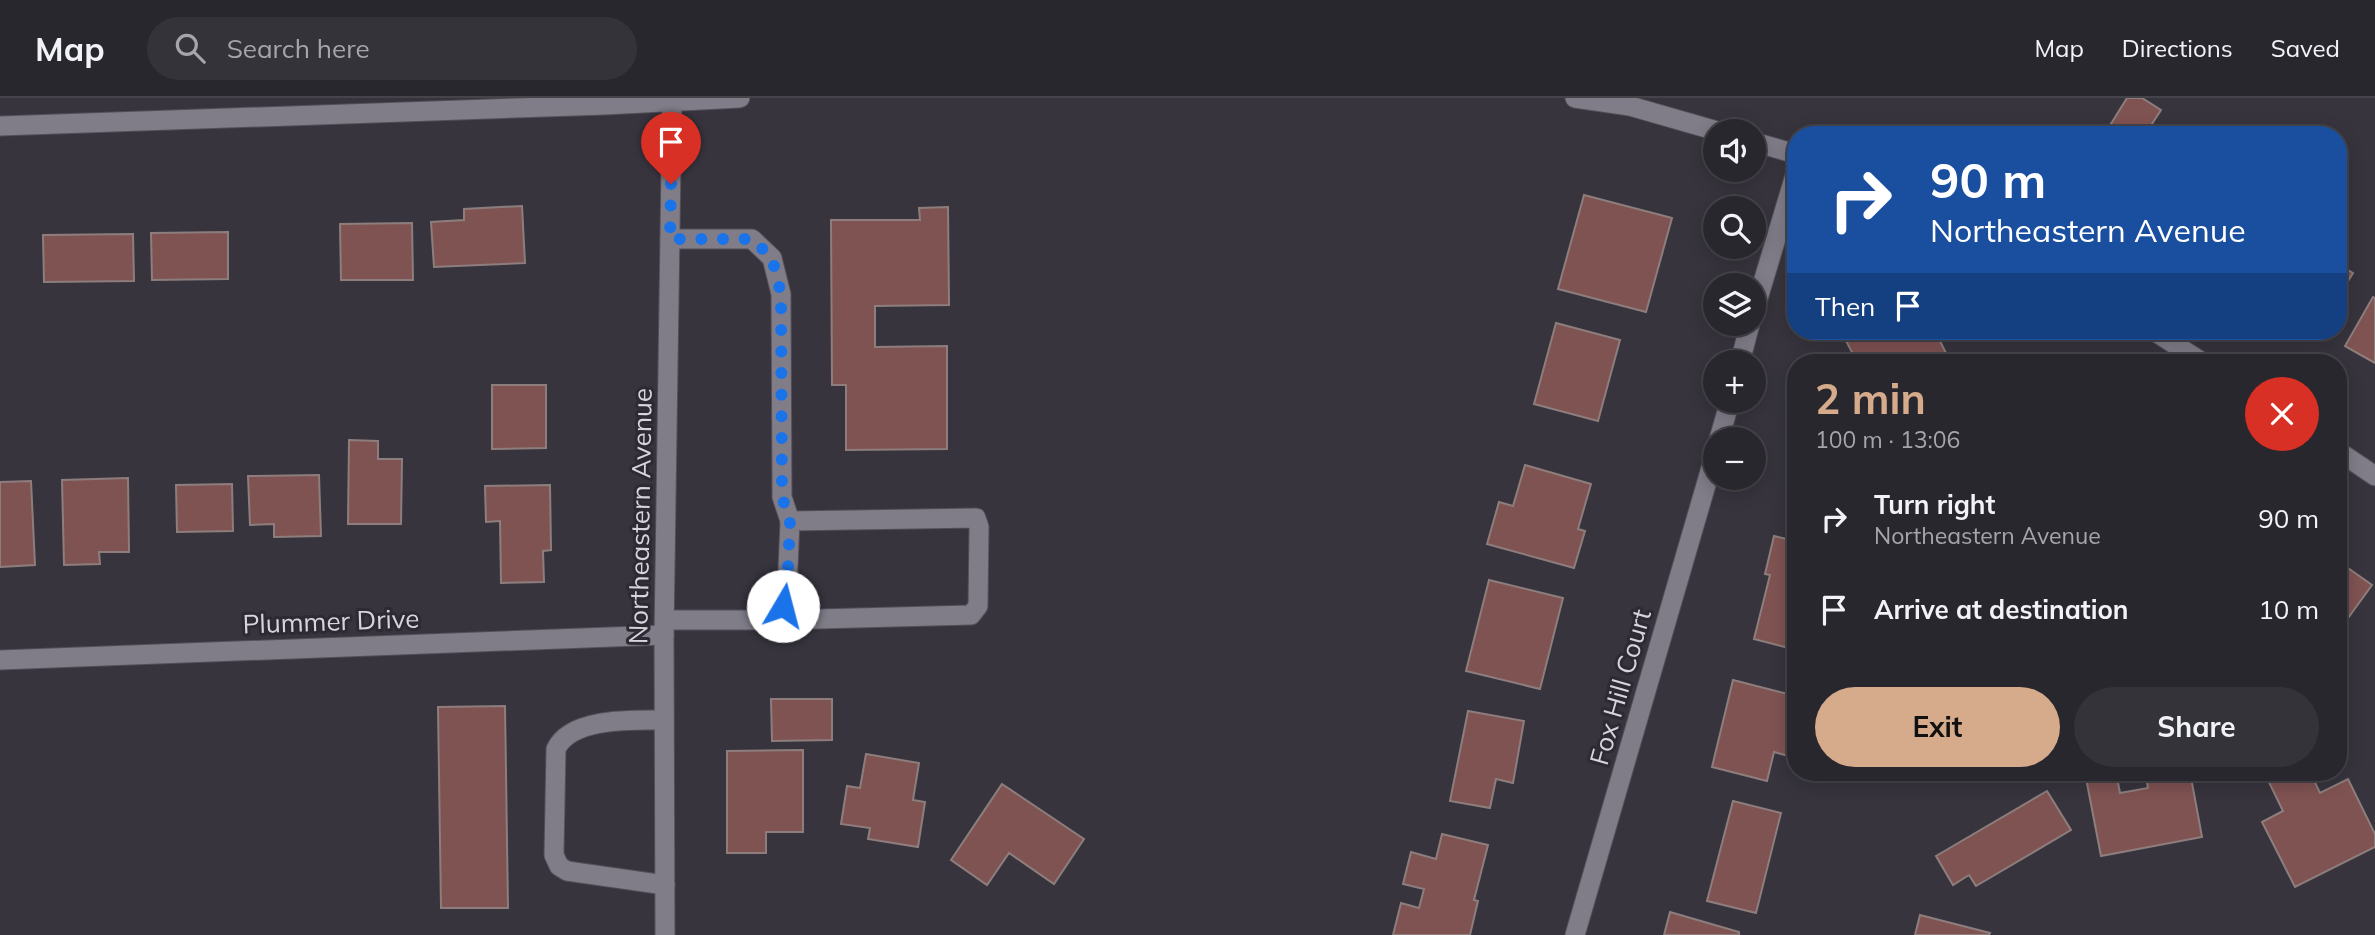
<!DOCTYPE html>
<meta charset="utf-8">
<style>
body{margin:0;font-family:Mulish,sans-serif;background:#35333a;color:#f1f3f6;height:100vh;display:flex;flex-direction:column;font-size:26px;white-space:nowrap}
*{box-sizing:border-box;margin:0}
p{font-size:23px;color:#a5a5aa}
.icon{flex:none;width:38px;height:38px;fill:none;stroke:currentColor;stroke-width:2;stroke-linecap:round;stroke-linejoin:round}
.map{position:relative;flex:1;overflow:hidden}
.panel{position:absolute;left:1787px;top:256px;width:560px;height:427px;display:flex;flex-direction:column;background:#29272e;border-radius:28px;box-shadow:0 4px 18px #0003,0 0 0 2px #45444a}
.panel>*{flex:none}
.guide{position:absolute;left:1787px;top:28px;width:560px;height:214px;border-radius:28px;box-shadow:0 4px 18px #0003,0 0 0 2px #45444a;background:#1a4fa0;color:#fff;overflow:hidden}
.buttons{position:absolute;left:1703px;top:21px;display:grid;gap:14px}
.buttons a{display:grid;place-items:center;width:63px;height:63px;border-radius:50%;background:#29272e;box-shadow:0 4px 18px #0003,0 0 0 2px #45444a;font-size:35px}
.pin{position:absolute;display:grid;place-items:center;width:60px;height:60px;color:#fff;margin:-72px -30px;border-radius:50% 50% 50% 0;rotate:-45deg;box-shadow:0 0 7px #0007}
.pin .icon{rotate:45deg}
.me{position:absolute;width:77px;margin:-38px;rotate:8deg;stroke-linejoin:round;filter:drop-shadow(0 0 5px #0008)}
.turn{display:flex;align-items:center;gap:24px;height:147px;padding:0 28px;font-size:32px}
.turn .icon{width:91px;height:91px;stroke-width:2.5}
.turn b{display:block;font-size:49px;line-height:60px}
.then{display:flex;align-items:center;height:66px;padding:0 28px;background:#0003;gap:14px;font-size:26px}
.round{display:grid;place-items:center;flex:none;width:74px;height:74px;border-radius:37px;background:#35333a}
.summary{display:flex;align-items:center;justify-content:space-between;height:119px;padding:0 28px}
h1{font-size:42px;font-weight:700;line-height:52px;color:#d6ab8b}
.primary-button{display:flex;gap:14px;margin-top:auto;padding:14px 28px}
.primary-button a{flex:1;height:80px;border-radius:42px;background:#d6ab8b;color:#111;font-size:28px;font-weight:700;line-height:80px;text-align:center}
.primary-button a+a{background:#35333a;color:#f1f3f6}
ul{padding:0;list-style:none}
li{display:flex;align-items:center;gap:21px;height:91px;padding:0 28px}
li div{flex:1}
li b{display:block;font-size:26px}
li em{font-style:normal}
header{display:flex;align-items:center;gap:42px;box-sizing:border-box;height:98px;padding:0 35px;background:#29272e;border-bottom:2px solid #45444a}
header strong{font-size:33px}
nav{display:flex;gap:38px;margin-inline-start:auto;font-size:24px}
.search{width:490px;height:63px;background:#35333a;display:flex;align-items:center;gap:18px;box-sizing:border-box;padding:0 24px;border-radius:38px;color:#a5a5aa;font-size:26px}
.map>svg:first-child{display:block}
.building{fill:#7f5352;stroke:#8d7e7d;stroke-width:2}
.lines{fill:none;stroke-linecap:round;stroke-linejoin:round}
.service-casing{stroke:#525058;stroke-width:21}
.minor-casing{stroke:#525058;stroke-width:21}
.tertiary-casing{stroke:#525058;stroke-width:21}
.service{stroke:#807d89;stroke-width:19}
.minor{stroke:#807d89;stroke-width:19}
.tertiary{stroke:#807d89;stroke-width:19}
.route{stroke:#1a73e8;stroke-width:12;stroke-dasharray:0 21.6}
.labels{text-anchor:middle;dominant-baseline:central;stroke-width:6;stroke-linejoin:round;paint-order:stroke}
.street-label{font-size:26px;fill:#d7d5dc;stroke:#2d2a34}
</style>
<header>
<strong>Map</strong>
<div class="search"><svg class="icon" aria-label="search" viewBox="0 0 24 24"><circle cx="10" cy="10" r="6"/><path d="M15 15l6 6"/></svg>Search here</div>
<nav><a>Map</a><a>Directions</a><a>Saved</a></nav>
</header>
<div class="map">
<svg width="2375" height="837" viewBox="0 0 2375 837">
<rect width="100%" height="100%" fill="#37343e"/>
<g class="building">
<polygon points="2127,0 2142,0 2161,12 2146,35 2148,37 2104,37"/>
<polygon points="1584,97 1672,120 1646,214 1558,191"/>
<polygon points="522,108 525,165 434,169 431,124 464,122 464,111"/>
<polygon points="948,109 949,207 875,208 875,249 947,248 947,351 846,352 846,287 832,287 831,122 920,122 919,110"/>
<polygon points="412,125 413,182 341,182 340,126"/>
<polygon points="228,134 228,181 152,182 151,135"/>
<polygon points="133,136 134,183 44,184 43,137"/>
<polygon points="2338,166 2353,175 2338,199"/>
<polygon points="2373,199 2375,200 2375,265 2345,248"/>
<polygon points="1556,225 1620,242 1598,323 1534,306"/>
<polygon points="1848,233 1935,233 1948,259 1937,264 1901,264 1898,259 1888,264 1857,264 1842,235"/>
<polygon points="492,287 546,287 546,350 492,351"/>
<polygon points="349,342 378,343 378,361 402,361 401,426 348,426"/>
<polygon points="1525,367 1591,386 1578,431 1585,433 1574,470 1487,446 1499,404 1513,408"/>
<polygon points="319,377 321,438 274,439 274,426 250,427 248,378"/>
<polygon points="128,380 129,454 99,454 100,466 64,467 62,382"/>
<polygon points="31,383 35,467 0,469 0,384"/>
<polygon points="232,386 233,433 177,434 176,387"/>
<polygon points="550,387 551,452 543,453 544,484 501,485 500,423 486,424 485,388"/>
<polygon points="1774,438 1796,443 1796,552 1754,541 1770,477 1765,476"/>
<polygon points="2338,463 2372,487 2338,534"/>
<polygon points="1489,482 1563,500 1540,591 1466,573"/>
<polygon points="1733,582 1796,598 1793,615 1796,616 1796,660 1774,654 1767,683 1712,669"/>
<polygon points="771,601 832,601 832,642 772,643"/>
<polygon points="505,608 508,810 441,810 438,609"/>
<polygon points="1468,613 1524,623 1513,685 1496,681 1490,710 1450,703"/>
<polygon points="803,652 803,734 766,734 766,755 727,755 727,653"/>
<polygon points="866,656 919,665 913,702 925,704 918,749 868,741 870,730 841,726 847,688 860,690"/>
<polygon points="2091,674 2116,674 2120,695 2148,690 2145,674 2190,674 2202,739 2101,758 2085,675"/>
<polygon points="2264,674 2310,674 2320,695 2348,681 2375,736 2375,749 2295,789 2262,724 2283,713"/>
<polygon points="1002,686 1084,741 1054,786 1009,755 987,787 951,762"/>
<polygon points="2047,693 2071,732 1976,788 1969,777 1953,787 1936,758"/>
<polygon points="1733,703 1781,715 1756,815 1707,803"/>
<polygon points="1442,736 1488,747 1474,802 1478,803 1470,837 1393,837 1401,805 1419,810 1424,791 1403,786 1411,754 1436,761"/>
<polygon points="1670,814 1739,834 1739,837 1664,837"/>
<polygon points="1920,817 1990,835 1989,837 1915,837"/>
</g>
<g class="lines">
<defs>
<g id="service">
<polyline points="670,141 752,141 772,160 781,196 782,399 790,423"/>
<polyline points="665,522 780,522 787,494 790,423 976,420 979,429 978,508 971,517 780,522"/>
<path d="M 664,622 C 634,622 571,619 556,651 L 554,757 L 559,768 L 567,773 L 665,787"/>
</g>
<g id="minor">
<polyline points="1754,214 1796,74"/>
<polyline points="1740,264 1750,226"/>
<polyline points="1719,341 1730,303"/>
<polyline points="0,562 664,537"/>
<polyline points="1575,837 1715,356"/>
</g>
<g id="tertiary">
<polyline points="1575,0 1630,8 1717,33"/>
<polyline points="0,28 605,7 740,0"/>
<polyline points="1754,44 1796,56"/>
<polyline points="2154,233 2202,264"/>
<polyline points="2338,353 2375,378"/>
<polyline points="665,837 664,537 672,0"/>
</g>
</defs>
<use href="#service" class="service-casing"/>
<use href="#minor" class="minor-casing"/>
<use href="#tertiary" class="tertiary-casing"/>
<use href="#service" class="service"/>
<use href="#minor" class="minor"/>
<use href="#tertiary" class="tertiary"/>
</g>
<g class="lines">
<polyline class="route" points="671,86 670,141 752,141 772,160 781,196 782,399 790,423 787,494 783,508"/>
</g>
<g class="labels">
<g class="street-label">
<text transform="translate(640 418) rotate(-89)">Northeastern Avenue</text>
<text transform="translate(331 523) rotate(-2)">Plummer Drive</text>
<text transform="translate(1620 589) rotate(-74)">Fox Hill Court</text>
</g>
</g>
</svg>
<div class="buttons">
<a><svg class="icon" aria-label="sound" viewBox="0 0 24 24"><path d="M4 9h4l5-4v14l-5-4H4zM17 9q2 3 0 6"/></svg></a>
<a><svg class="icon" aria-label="search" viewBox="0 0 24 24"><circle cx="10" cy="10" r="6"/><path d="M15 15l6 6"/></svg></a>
<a><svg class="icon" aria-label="layers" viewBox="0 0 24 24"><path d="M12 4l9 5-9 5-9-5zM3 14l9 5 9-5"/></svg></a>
<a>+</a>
<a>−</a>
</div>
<div class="pin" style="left:671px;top:86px;background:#d93025"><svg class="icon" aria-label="arrive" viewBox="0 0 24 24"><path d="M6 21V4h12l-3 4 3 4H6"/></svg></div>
<svg class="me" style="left:783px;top:508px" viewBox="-20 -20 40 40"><circle r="19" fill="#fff"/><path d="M0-13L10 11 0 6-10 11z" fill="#1a73e8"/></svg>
<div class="guide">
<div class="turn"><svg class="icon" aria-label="right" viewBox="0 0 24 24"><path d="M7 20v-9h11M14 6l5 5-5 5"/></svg><div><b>90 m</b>Northeastern Avenue</div></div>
<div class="then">Then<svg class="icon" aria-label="arrive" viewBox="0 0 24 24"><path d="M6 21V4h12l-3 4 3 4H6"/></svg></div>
</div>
<section class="panel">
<div class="summary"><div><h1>2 min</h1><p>100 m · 13:06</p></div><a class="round" style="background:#d93025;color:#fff"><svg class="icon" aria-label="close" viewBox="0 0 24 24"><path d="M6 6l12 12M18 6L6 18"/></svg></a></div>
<ul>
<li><svg class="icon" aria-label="right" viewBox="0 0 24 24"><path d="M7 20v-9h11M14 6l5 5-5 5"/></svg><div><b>Turn right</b><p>Northeastern Avenue</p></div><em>90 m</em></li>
<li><svg class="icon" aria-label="arrive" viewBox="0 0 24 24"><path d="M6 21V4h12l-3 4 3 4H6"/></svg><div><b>Arrive at destination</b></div><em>10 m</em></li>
</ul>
<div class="primary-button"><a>Exit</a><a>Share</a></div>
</section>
</div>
